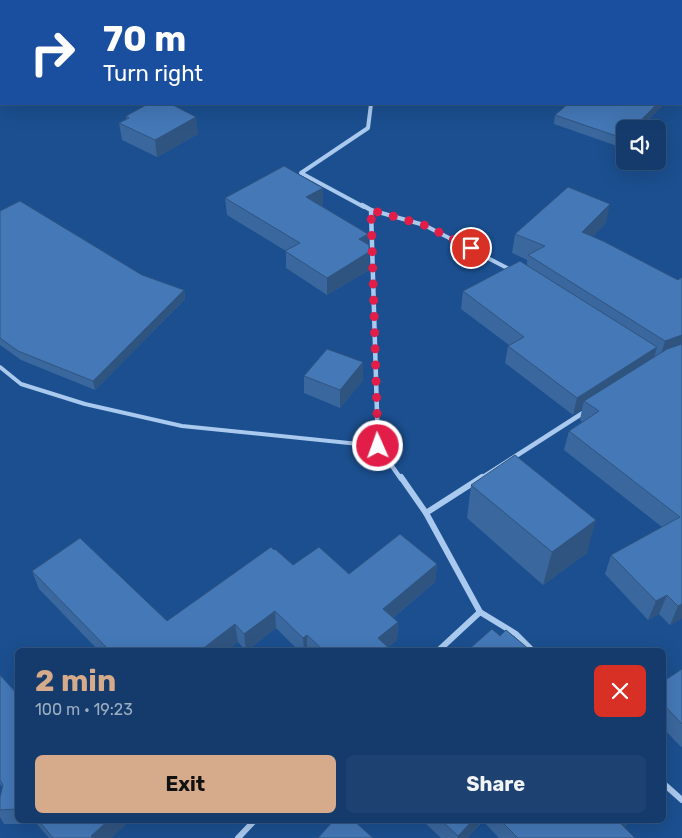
<!DOCTYPE html>
<meta charset="utf-8">
<style>
body{margin:0;font-family:Rubik,sans-serif;background:#1d4271;color:#f1f3f6;height:100vh;display:flex;flex-direction:column;font-size:19px;white-space:nowrap}
*{box-sizing:border-box;margin:0}
p{font-size:16px;color:#9dadc1}
.icon{flex:none;width:28px;height:28px;fill:none;stroke:currentColor;stroke-width:2;stroke-linecap:round;stroke-linejoin:round}
.map{position:relative;flex:1;overflow:hidden}
.side{position:absolute;left:15px;top:648px;width:651px;height:175px;display:flex;flex-direction:column;background:#143b6b;border-radius:8px;box-shadow:0 5px 20px #0002,0 0 0 1px #33557e}
.side>*{flex:none}
.top-card{position:absolute;left:0px;top:0px;width:682px;height:105px;box-shadow:0 5px 20px #0002,0 0 0 1px #33557e;background:#1a4fa0;color:#fff;overflow:hidden}
.fabs{position:absolute;left:616px;top:120px;display:grid;gap:10px}
.fabs a{display:grid;place-items:center;width:50px;height:50px;border-radius:8px;background:#143b6b;box-shadow:0 5px 20px #0002,0 0 0 1px #33557e;font-size:25px}
.pin{position:absolute;display:grid;place-items:center;width:42px;height:42px;color:#fff;margin:-21px;border:2px solid #fff;border-radius:50%;box-shadow:0 1px 5px #0007}
.me{position:absolute;width:55px;margin:-28px;rotate:358deg;stroke-linejoin:round;filter:drop-shadow(0 0 4px #0008)}
.turn{display:flex;align-items:center;gap:18px;height:105px;padding:0 20px;font-size:22px}
.turn .icon{width:65px;height:65px;stroke-width:2.5}
.turn b{display:block;font-size:35px;line-height:42px}
.round{display:grid;place-items:center;flex:none;width:52px;height:52px;border-radius:8px;background:#1d4271}
.head{display:flex;align-items:center;justify-content:space-between;height:85px;padding:0 20px}
h1{font-size:30px;font-weight:700;line-height:38px;color:#d6ab8b}
.button{display:flex;gap:10px;margin-top:auto;padding:10px 20px}
.button a{flex:1;height:58px;border-radius:8px;background:#d6ab8b;color:#111;font-size:20px;font-weight:700;line-height:58px;text-align:center}
.button a+a{background:#1d4271;color:#f1f3f6}
.map>svg:first-child{display:block}
.lines{fill:none;stroke-linecap:round;stroke-linejoin:round}
.service{stroke:#a9c9ee;stroke-width:4}
.minor-far2{stroke:#a9c9ee;stroke-width:4}
.minor-far1{stroke:#a9c9ee;stroke-width:4.5}
.minor{stroke:#a9c9ee;stroke-width:6}
.wall{fill:#3a679d}
.shaded-wall{fill:#305480}
.building{fill:#4478b7;stroke:#305480}
.route{stroke:#e11d48;stroke-width:9;stroke-dasharray:0 16.2}
</style>
<div class="map">
<svg width="682" height="838" viewBox="0 0 682 838">
<rect width="100%" height="100%" fill="#1b4f8f"/>
<g class="lines">
<g class="service">
<polyline points="371,210 424,225 511,270"/>
<polyline points="0,367 21,384 85,404 182,426 378,446"/>
</g>
<g class="minor-far2">
<polyline points="163,0 165,1"/>
<polyline points="364,207 301,173 368,128 371,104"/>
</g>
<g class="minor-far1">
<polyline points="362,205 371,210 378,446 401,479"/>
<polyline points="480,479 586,411"/>
</g>
<g class="minor">
<polyline points="401,477 426,513 480,612 516,634 532,650"/>
<polyline points="426,513 482,477"/>
<polyline points="439,650 480,612"/>
<polyline points="664,784 682,800"/>
<polyline points="238,838 255,820"/>
</g>
</g>
<g class="wall">
<polygon points="682,0 682,51 681,51 681,1"/>
<polygon points="568,104 664,104 639,129 625,129 620,147 554,124 555,115"/>
<polygon points="126,116 198,134 157,157 122,140 119,123 126,119"/>
<polygon points="323,188 323,205 321,206 368,234 368,244 369,252 369,270 327,295 286,268 286,251 227,215 225,198"/>
<polygon points="0,211 142,275 184,290 185,299 95,390 21,360 0,345"/>
<polygon points="606,223 592,237 678,280 682,277 682,618 670,625 659,614 648,620 605,574 611,555 662,527 564,450 569,431 582,422 580,420 582,409 573,415 505,363 508,346 509,345 461,309 463,291 527,265 527,260 512,253 515,234"/>
<polygon points="304,376 363,380 340,408 304,393"/>
<polygon points="471,485 587,553 543,585 467,518"/>
<polygon points="274,550 293,565 349,574 437,564 435,582 393,618 398,622 397,640 388,647 391,650 298,650 276,628 248,650 245,650 238,642 227,650 98,650 39,589 32,571 167,621"/>
<polygon points="682,669 682,746 681,747 664,729 664,681"/>
<polygon points="0,675 18,695 18,820 123,820 125,825 111,838 49,838 37,824 4,824 0,817 0,797 3,788 0,784"/>
<polygon points="422,820 631,820 624,827 635,838 499,838 483,821 467,838 441,838"/>
</g>
<g class="shaded-wall">
<polygon points="657,104 664,104 639,129 632,129"/>
<polygon points="196,117 198,134 157,157 155,140"/>
<polygon points="625,135 625,142 620,147 622,138"/>
<polygon points="323,188 323,205 307,214 306,197"/>
<polygon points="610,204 606,223 578,252 582,232"/>
<polygon points="368,234 368,251 359,239"/>
<polygon points="369,252 369,270 327,295 327,278"/>
<polygon points="184,290 185,299 95,390 93,381"/>
<polygon points="682,335 682,350 659,361 665,341"/>
<polygon points="657,347 652,365 584,401 582,409 573,415 577,398"/>
<polygon points="363,362 363,380 340,408 340,390"/>
<polygon points="596,520 587,553 543,585 552,552"/>
<polygon points="437,564 435,582 382,627 383,609"/>
<polygon points="667,595 659,614 648,620 656,601"/>
<polygon points="682,604 682,618 670,625 678,606"/>
<polygon points="275,611 276,628 248,650 246,650 244,634"/>
<polygon points="398,622 397,640 384,650 378,638"/>
<polygon points="235,624 238,642 227,650 201,650"/>
<polygon points="307,635 307,650 304,650 303,638"/>
<polygon points="109,820 123,820 125,825 111,838 92,838 91,836"/>
<polygon points="473,820 483,820 467,838 457,838 458,836"/>
<polygon points="624,820 631,820 614,838 620,823"/>
</g>
<g class="building">
<polygon points="250,0 682,0 682,26 681,26 681,1 246,1"/>
<polygon points="148,104 171,104 196,117 155,140 119,123 129,118 126,116"/>
<polygon points="568,104 657,104 632,129 625,129 625,135 622,138 555,115"/>
<polygon points="284,166 323,188 306,197 368,234 359,239 369,245 369,252 327,278 285,251 300,243 225,198"/>
<polygon points="568,187 610,204 582,232 603,241 678,280 682,277 682,335 665,341 528,255 545,246 515,234"/>
<polygon points="20,201 142,275 184,290 93,381 18,351 0,338 0,211"/>
<polygon points="520,261 657,347 577,398 508,346 524,337 463,291"/>
<polygon points="682,344 682,604 678,606 667,595 656,601 611,555 680,517 569,431 599,411 584,401 667,349"/>
<polygon points="327,349 363,362 340,390 304,376"/>
<polygon points="515,455 596,520 552,552 471,485"/>
<polygon points="400,534 437,564 383,609 398,622 378,638 391,650 323,650 307,635 303,638 275,611 244,634 235,624 201,650 109,650 32,571 80,538 167,621 271,547 274,550 275,549 293,565 319,547 349,574"/>
<polygon points="492,629 500,636 506,630 530,650 468,650"/>
<polygon points="682,669 682,724 664,705 664,681"/>
<polygon points="0,675 18,695 18,809 0,810 0,797 3,785 0,780"/>
<polygon points="38,820 109,820 91,836 93,838 53,838"/>
<polygon points="334,820 353,820 373,838 318,838"/>
<polygon points="441,820 473,820 458,836"/>
<polygon points="500,820 624,820 620,823 635,838 518,838"/>
</g>
<g class="lines">
<polyline class="route" points="378,446 371,210 424,225 471,248"/>
</g>
</svg>
<div class="fabs">
<a><svg class="icon" aria-label="sound" viewBox="0 0 24 24"><path d="M4 9h4l5-4v14l-5-4H4zM17 9q2 3 0 6"/></svg></a>
</div>
<div class="pin" style="left:471px;top:248px;background:#d93025"><svg class="icon" aria-label="arrive" viewBox="0 0 24 24"><path d="M6 21V4h12l-3 4 3 4H6"/></svg></div>
<svg class="me" style="left:378px;top:446px" viewBox="-20 -20 40 40"><circle r="17" fill="#e11d48" stroke="#fff" stroke-width="3"/><path d="M0-11L8 9 0 5-8 9z" fill="#fff"/></svg>
<div class="top-card">
<div class="turn"><svg class="icon" aria-label="right" viewBox="0 0 24 24"><path d="M7 20v-9h11M14 6l5 5-5 5"/></svg><div><b>70 m</b>Turn right</div></div>
</div>
<section class="side">
<div class="head"><div><h1>2 min</h1><p>100 m · 19:23</p></div><a class="round" style="background:#d93025;color:#fff"><svg class="icon" aria-label="close" viewBox="0 0 24 24"><path d="M6 6l12 12M18 6L6 18"/></svg></a></div>
<div class="button"><a>Exit</a><a>Share</a></div>
</section>
</div>
